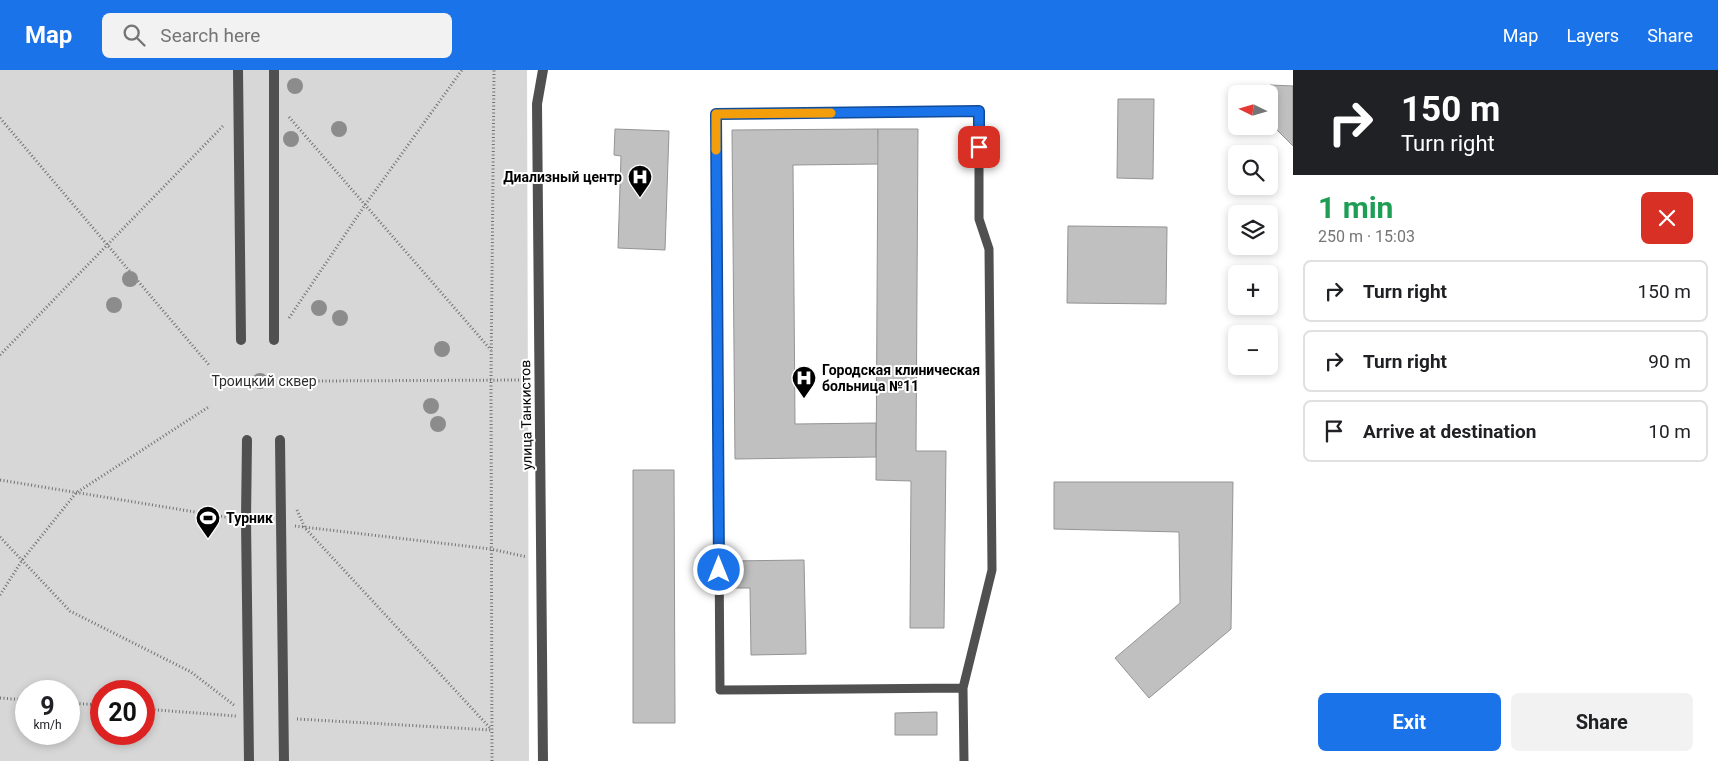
<!DOCTYPE html>
<meta charset="utf-8">
<style>
body{margin:0;font-family:Roboto,sans-serif;background:#f2f2f2;color:#202124;height:100vh;display:flex;flex-direction:column;font-size:19px;white-space:nowrap}
*{box-sizing:border-box;margin:0}
p{font-size:16px;color:#757577}
.icon{flex:none;width:28px;height:28px;fill:none;stroke:currentColor;stroke-width:2;stroke-linecap:round;stroke-linejoin:round}
.map{position:relative;flex:1;overflow:hidden}
.drawer{display:flex;flex-direction:column;background:#fff;width:425px}
.drawer>*{flex:none}
.top-card{background:#202124;color:#fff;overflow:hidden}
.needle{width:32px;rotate:275deg}
.fabs{position:absolute;left:1228px;top:15px;display:grid;gap:10px}
.fabs a{display:grid;place-items:center;width:50px;height:50px;border-radius:8px;background:#fff;box-shadow:0 2px 8px #0003;font-size:25px}
.speed{position:absolute;left:15px;top:610px;display:flex;gap:10px;font-size:25px;font-weight:700;text-align:center}
.speed>*{display:grid;place-content:center;width:65px;height:65px;border-radius:50%;background:#fff;box-shadow:0 2px 8px #0003;line-height:1}
.speed small{font-size:12px;font-weight:400}
.speed .limit{border:8px solid #d22;background:#fff;color:#111}
.pin{position:absolute;display:grid;place-items:center;width:42px;height:42px;color:#fff;margin:-21px;border-radius:10px;box-shadow:0 2px 8px #0006}
.me{position:absolute;width:55px;margin:-28px;rotate:0deg;stroke-linejoin:round;filter:drop-shadow(0 0 4px #0008)}
.turn{display:flex;align-items:center;gap:18px;height:105px;padding:0 25px;font-size:22px}
.turn .icon{width:65px;height:65px;stroke-width:2.5}
.turn b{display:block;font-size:35px;line-height:42px}
.round{display:grid;place-items:center;flex:none;width:52px;height:52px;border-radius:8px;background:#f2f2f2}
.headline{display:flex;align-items:center;justify-content:space-between;height:85px;padding:0 25px}
h1{font-size:30px;font-weight:700;line-height:38px;color:#1e9e55}
.primary-button{display:flex;gap:10px;margin-top:auto;padding:10px 25px}
.primary-button a{flex:1;height:58px;border-radius:8px;background:#1a73e8;color:#fff;font-size:20px;font-weight:700;line-height:58px;text-align:center}
.primary-button a+a{background:#f2f2f2;color:#202124}
ul{padding:0;list-style:none}
li{display:flex;align-items:center;gap:15px;height:62px;margin:0 10px 8px;padding:0 15px;border:2px solid #e0e0e0;border-radius:8px}
li div{flex:1}
li b{display:block;font-size:19px}
li em{font-style:normal}
header{display:flex;align-items:center;gap:30px;box-sizing:border-box;height:70px;padding:0 25px;background:#1a73e8;color:#fff}
header strong{font-size:24px}
nav{display:flex;gap:28px;margin-inline-start:auto;font-size:18px}
.search{width:350px;height:45px;background:#f2f2f2;display:flex;align-items:center;gap:12px;box-sizing:border-box;padding:0 18px;border-radius:8px;color:#757577;font-size:19px}
main{display:flex;flex:1;min-height:0}
.map>svg:first-child{display:block}
.green{fill:#d7d7d7;fill-rule:evenodd}
.building{fill:#c0c0c0;stroke:#949494}
.lines{fill:none;stroke-linecap:round;stroke-linejoin:round}
.path{stroke:#727272;stroke-width:3;stroke-dasharray:1 2.5;stroke-linecap:butt}
.service{stroke:#505050;stroke-width:9}
.pedestrian{stroke:#505050;stroke-width:10}
.minor{stroke:#505050;stroke-width:10}
.tree{fill:#8c8c8c}
.route-casing{stroke:#114b97;stroke-width:12}
.route{stroke:#1a73e8;stroke-width:9}
.slow{stroke:#f59e0b;stroke-width:9}
.labels{text-anchor:middle;dominant-baseline:central;stroke-width:4;stroke-linejoin:round;paint-order:stroke}
.poi-label{font-size:14px;font-weight:bold;fill:#000;stroke:#fff;text-anchor:start}
.park-label{font-size:14px;fill:#2e2e2e;stroke:#fff}
.street-label{font-size:14px;fill:#000;stroke:#fff}
</style>
<header>
<strong>Map</strong>
<div class="search"><svg class="icon" aria-label="search" viewBox="0 0 24 24"><circle cx="10" cy="10" r="6"/><path d="M15 15l6 6"/></svg>Search here</div>
<nav><a>Map</a><a>Layers</a><a>Share</a></nav>
</header>
<main>
<div class="map">
<svg width="1293" height="691" viewBox="0 0 1293 691">
<rect width="100%" height="100%" fill="#fff"/>
<path class="green" d="M 0,0 L 527,0 L 529,691 L 0,691 ZM 26,621 L 69,621 L 69,664 L 26,664 ZM 101,621 L 144,621 L 144,664 L 101,664 Z"/>
<g class="building">
<polygon points="1270,15 1293,16 1293,76 1269,52 1269,24 1263,24"/>
<polygon points="1118,29 1154,29 1153,109 1117,108"/>
<polygon points="615,59 669,61 665,180 618,178 621,86 614,85"/>
<polygon points="878,59 879,94 793,95 795,354 876,353 876,387 735,389 732,60"/>
<polygon points="878,59 918,59 916,381 946,381 944,558 910,558 911,411 876,410"/>
<polygon points="1068,156 1167,157 1166,234 1067,233"/>
<polygon points="633,400 674,400 675,653 633,653"/>
<polygon points="1054,412 1233,412 1231,559 1149,628 1115,588 1180,533 1179,462 1054,459"/>
<polygon points="804,490 806,584 751,585 750,518 731,518 731,491"/>
<polygon points="937,642 937,665 895,665 895,643"/>
</g>
<g class="lines">
<g class="path">
<polyline points="289,47 491,280"/>
<polyline points="0,48 209,295"/>
<polyline points="289,248 365,135 462,0"/>
<polyline points="0,285 223,56"/>
<polyline points="315,311 527,310"/>
<polyline points="0,410 232,448"/>
<polyline points="297,440 305,458 491,659"/>
<polyline points="295,456 491,479 527,487"/>
<polyline points="0,467 70,541 191,602 234,635"/>
<polyline points="0,525 23,489 76,423 210,336"/>
<polyline points="0,628 26,630"/>
<polyline points="69,633 101,635"/>
<polyline points="144,639 236,646"/>
<polyline points="297,649 491,660"/>
<polyline points="492,691 491,310 494,0"/>
</g>
<polyline class="service" points="963,618 720,620 716,44 979,41 979,149 989,179 992,500 963,618 964,691"/>
<g class="pedestrian">
<polyline points="238,0 241,270"/>
<polyline points="274,0 274,270"/>
<polyline points="247,370 246,450 249,691"/>
<polyline points="280,370 284,691"/>
</g>
<polyline class="minor" points="543,691 537,34 543,0"/>
</g>
<g class="tree">
<circle cx="295" cy="16" r="8"/>
<circle cx="339" cy="59" r="8"/>
<circle cx="291" cy="69" r="8"/>
<circle cx="130" cy="209" r="8"/>
<circle cx="114" cy="235" r="8"/>
<circle cx="319" cy="238" r="8"/>
<circle cx="340" cy="248" r="8"/>
<circle cx="442" cy="279" r="8"/>
<circle cx="260" cy="311" r="8"/>
<circle cx="431" cy="336" r="8"/>
<circle cx="438" cy="354" r="8"/>
</g>
<g class="lines">
<defs>
<polyline id="route" points="719,500 716,44 979,41 979,77"/>
</defs>
<use href="#route" class="route-casing"/>
<use href="#route" class="route"/>
<polyline class="slow" points="716,80 716,44 831,43"/>
</g>
<defs>
<symbol id="hospital-pin" viewBox="-11 -11 22 30"><path d="M0 17L-7.5 6A9.5 9.5 0 1 1 7.5 6Z" fill="#000" stroke="#fff"/><path d="M-5-5h3v3.5h4V-5h3V5h-3V1.5h-4V5h-3Z" fill="#fff"/></symbol>
<symbol id="stadium-pin" viewBox="-11 -11 22 30"><path d="M0 17L-7.5 6A9.5 9.5 0 1 1 7.5 6Z" fill="#000" stroke="#fff"/><path d="M0-5a6.5 5 0 1 0 0 10a6.5 5 0 1 0 0-10ZM-3.5-1.8h7v3.6h-7Z" fill="#fff"/></symbol>
</defs>
<g fill-rule="evenodd">
<use href="#hospital-pin" x="626" y="93" width="28" height="38"/>
<use href="#hospital-pin" x="790" y="294" width="28" height="38"/>
<use href="#stadium-pin" x="194" y="434" width="28" height="38"/>
</g>
<g class="labels">
<g class="poi-label">
<text x="622" y="107" text-anchor="end">Диализный центр</text>
<text x="822" y="300">Городская клиническая<tspan x="822" dy="16">больница №11</tspan></text>
<text x="226" y="448">Турник</text>
</g>
<g class="park-label">
<text x="264" y="311">Троицкий сквер</text>
</g>
<g class="street-label">
<text transform="translate(526 345) rotate(-91)">улица Танкистов</text>
</g>
</g>
</svg>
<div class="fabs">
<a><svg class="needle" viewBox="-14 -14 28 28"><path d="M0-13l5 13h-10z" fill="#e53935"/><path d="M0 13l5-13h-10z" fill="#757577"/></svg></a>
<a><svg class="icon" aria-label="search" viewBox="0 0 24 24"><circle cx="10" cy="10" r="6"/><path d="M15 15l6 6"/></svg></a>
<a><svg class="icon" aria-label="layers" viewBox="0 0 24 24"><path d="M12 4l9 5-9 5-9-5zM3 14l9 5 9-5"/></svg></a>
<a>+</a>
<a>−</a>
</div>
<div class="speed"><div>9<small>km/h</small></div><div class="limit">20</div></div>
<div class="pin" style="left:979px;top:77px;background:#d93025"><svg class="icon" aria-label="arrive" viewBox="0 0 24 24"><path d="M6 21V4h12l-3 4 3 4H6"/></svg></div>
<svg class="me" style="left:719px;top:500px" viewBox="-20 -20 40 40"><circle r="17" fill="#1a73e8" stroke="#fff" stroke-width="3"/><path d="M0-11L8 9 0 5-8 9z" fill="#fff"/></svg>
</div>
<section class="drawer">
<div class="top-card">
<div class="turn"><svg class="icon" aria-label="right" viewBox="0 0 24 24"><path d="M7 20v-9h11M14 6l5 5-5 5"/></svg><div><b>150 m</b>Turn right</div></div>
</div>
<div class="headline"><div><h1>1 min</h1><p>250 m · 15:03</p></div><a class="round" style="background:#d93025;color:#fff"><svg class="icon" aria-label="close" viewBox="0 0 24 24"><path d="M6 6l12 12M18 6L6 18"/></svg></a></div>
<ul>
<li><svg class="icon" aria-label="right" viewBox="0 0 24 24"><path d="M7 20v-9h11M14 6l5 5-5 5"/></svg><div><b>Turn right</b></div><em>150 m</em></li>
<li><svg class="icon" aria-label="right" viewBox="0 0 24 24"><path d="M7 20v-9h11M14 6l5 5-5 5"/></svg><div><b>Turn right</b></div><em>90 m</em></li>
<li><svg class="icon" aria-label="arrive" viewBox="0 0 24 24"><path d="M6 21V4h12l-3 4 3 4H6"/></svg><div><b>Arrive at destination</b></div><em>10 m</em></li>
</ul>
<div class="primary-button"><a>Exit</a><a>Share</a></div>
</section>
</main>
